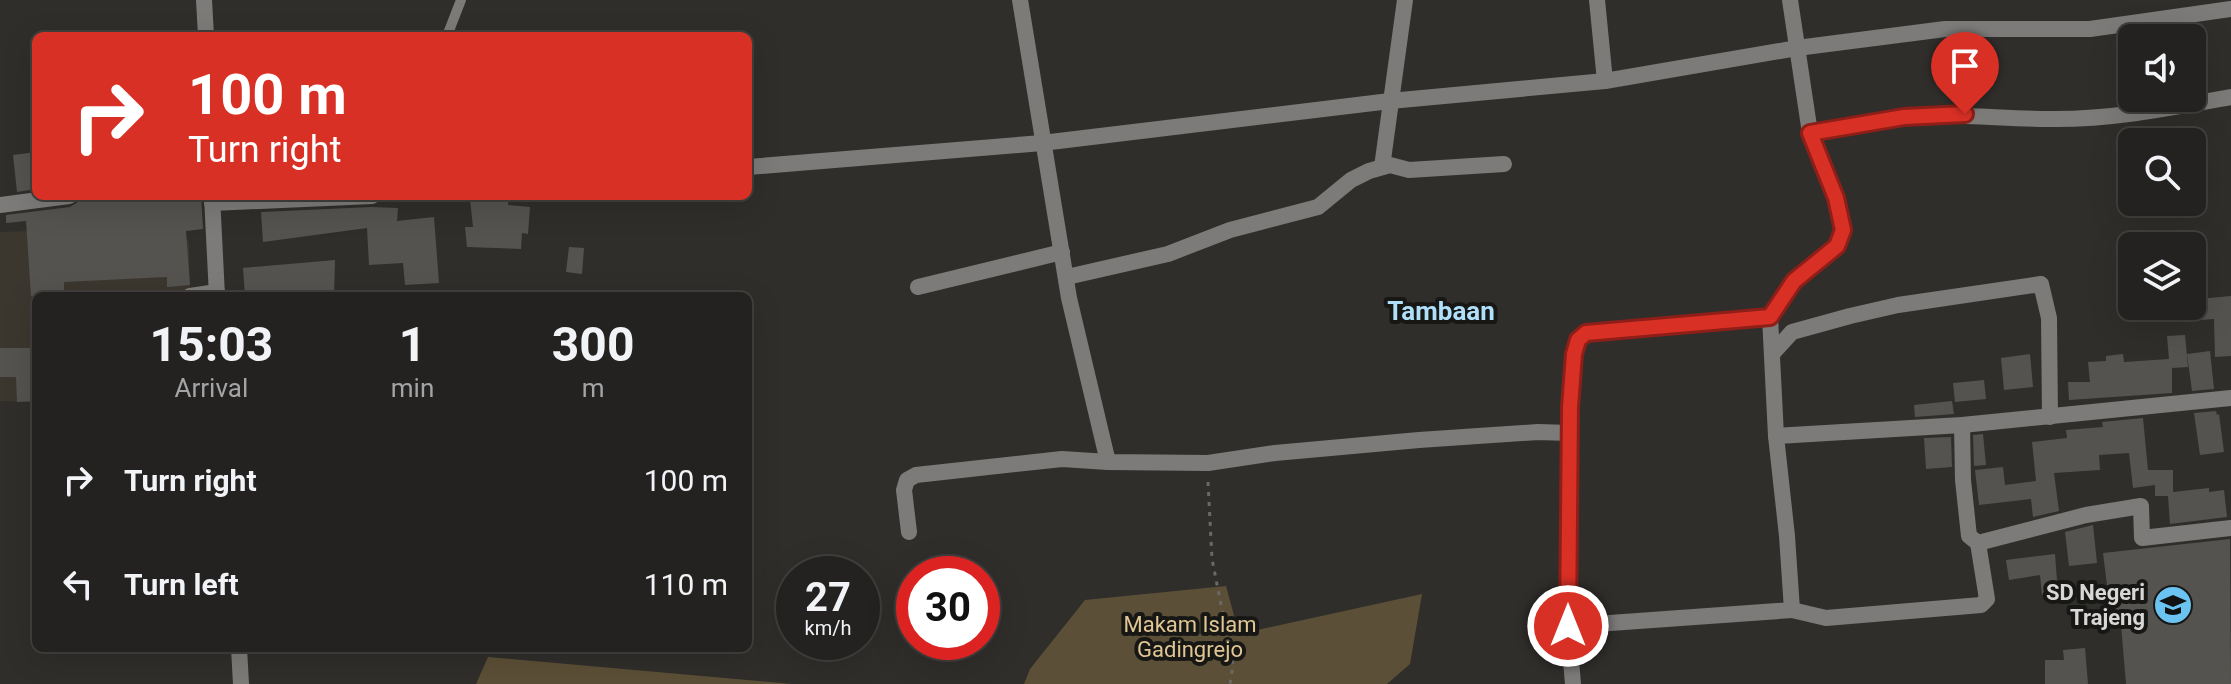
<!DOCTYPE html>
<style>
body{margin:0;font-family:Roboto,sans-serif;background:#2c2a29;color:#f1f3f6;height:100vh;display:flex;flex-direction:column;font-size:30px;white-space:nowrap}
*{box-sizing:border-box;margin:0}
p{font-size:26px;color:#a3a4a5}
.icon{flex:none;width:44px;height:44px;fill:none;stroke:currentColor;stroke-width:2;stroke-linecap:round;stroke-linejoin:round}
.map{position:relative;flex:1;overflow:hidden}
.drawer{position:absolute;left:32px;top:292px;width:720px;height:360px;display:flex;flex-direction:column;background:#242220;border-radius:12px;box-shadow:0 8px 32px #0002,0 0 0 2px #413f3e}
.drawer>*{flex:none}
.hud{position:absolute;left:32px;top:32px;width:720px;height:168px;border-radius:12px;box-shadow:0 8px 32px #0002,0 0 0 2px #413f3e;background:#d93025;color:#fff;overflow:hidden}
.fabs{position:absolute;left:2118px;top:24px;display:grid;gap:16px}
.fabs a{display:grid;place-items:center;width:88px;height:88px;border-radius:12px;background:#242220;box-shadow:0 8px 32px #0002,0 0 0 2px #413f3e;font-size:40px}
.speed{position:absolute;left:776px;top:556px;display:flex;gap:16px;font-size:40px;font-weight:700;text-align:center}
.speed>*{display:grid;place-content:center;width:104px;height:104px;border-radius:50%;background:#242220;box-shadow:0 8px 32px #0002,0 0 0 2px #413f3e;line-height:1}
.speed small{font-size:20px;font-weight:400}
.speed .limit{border:12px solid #d22;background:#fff;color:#111}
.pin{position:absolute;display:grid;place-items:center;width:68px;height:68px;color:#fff;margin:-82px -34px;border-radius:50% 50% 50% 0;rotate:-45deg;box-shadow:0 0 8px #0007}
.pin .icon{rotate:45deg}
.me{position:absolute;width:88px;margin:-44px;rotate:0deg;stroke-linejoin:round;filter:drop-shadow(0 0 6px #0008)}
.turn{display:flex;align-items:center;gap:28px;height:168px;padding:0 24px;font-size:36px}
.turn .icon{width:104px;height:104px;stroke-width:2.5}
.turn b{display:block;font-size:56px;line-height:68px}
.eta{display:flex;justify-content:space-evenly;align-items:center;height:136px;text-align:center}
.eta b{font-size:48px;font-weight:700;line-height:56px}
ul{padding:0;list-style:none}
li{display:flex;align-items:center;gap:24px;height:104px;padding:0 24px}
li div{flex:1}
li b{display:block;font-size:30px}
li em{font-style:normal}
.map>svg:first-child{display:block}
.built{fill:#3c372e}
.green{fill:#5c4f37}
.building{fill:#55534f}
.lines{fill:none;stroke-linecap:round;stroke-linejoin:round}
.path{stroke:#6b6966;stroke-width:3;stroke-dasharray:4 6;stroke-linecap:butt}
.service{stroke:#7c7b79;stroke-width:10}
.minor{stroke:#7c7b79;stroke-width:16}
.tertiary{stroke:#7c7b79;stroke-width:16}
.route-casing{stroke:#8d1f18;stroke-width:20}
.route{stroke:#d93025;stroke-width:14}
.labels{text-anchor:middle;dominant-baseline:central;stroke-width:8;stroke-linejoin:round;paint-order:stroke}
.poi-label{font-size:22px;font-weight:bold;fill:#d9d7d5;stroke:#171715;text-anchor:end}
.park-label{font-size:22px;fill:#e0c694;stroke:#171715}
.quarter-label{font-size:26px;font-weight:bold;fill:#b0dff9;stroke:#171715}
</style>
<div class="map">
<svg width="2231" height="684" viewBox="0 0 2231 684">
<rect width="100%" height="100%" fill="#302e2b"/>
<polygon class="built" points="183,226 189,244 190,296 36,296 36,402 0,401 0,232"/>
<g class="green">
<polygon points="1226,586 1239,634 1422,594 1410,664 1387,684 1024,684 1030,669 1085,600"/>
<polygon points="488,657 792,684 476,684"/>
</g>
<g class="building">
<polygon points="36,152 36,189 17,192 13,155"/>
<polygon points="117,196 139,196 140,200 201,196 203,229 186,231 190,285 167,287 167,277 64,282 64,296 31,296 26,221 6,223 6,215 70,207 78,202 117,198"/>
<polygon points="495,196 509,196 508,205 530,207 528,234 522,233 521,249 467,247 465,227 473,227 470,199"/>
<polygon points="371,207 398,208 397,221 434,217 439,283 405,285 403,263 369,265 367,228 263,242 261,212"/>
<polygon points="569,247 584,248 582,274 566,272"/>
<polygon points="335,260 334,296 245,296 243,268"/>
<polygon points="2231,296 2231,356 2215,357 2214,319 2200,320 2199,299"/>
<polygon points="2185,335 2188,367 2172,368 2172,393 2069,400 2068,382 2090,382 2088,362 2106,361 2106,356 2123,354 2124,362 2169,359 2167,336"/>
<polygon points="0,348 36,348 36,401 17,402 16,377 0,377"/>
<polygon points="2210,351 2214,389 2192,391 2187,354"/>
<polygon points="2030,354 2033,387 2004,390 2001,358"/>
<polygon points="1984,380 1986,399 1955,402 1953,383"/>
<polygon points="1952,401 1954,414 1915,417 1914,405"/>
<polygon points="2216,411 2217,415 2219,414 2224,452 2200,455 2194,413"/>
<polygon points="2143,418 2148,470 2173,470 2173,492 2209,488 2209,492 2224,490 2227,517 2170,524 2168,496 2155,496 2155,485 2133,488 2129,453 2099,455 2100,470 2054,473 2059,511 2033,517 2031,499 1979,505 1975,470 2003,467 2005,485 2036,481 2032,442 2067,438 2066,430 2103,427 2102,422"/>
<polygon points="1983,434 1986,465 1974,466 1973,435"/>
<polygon points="1951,437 1952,467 1926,469 1924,438"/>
<polygon points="2093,525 2097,563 2069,566 2065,532"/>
<polygon points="2230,539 2231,684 2126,684 2121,625 2107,585 2103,553"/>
<polygon points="2055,554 2058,594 2042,595 2040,575 2009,580 2006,560"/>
<polygon points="2085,648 2088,684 2045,684 2045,660 2064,660 2063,650"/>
</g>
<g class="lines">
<polyline class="path" points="1208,482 1212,559 1233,665 1230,684"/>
<polyline class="service" points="447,36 461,0"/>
<g class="minor">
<polyline points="1020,0 1069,298 1108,462 1208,463 1275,453 1419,440 1538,432 1569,433"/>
<polyline points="1597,0 1605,81"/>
<path d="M 1810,133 C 1842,128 1875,119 1907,117 C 1955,113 2001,119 2048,119 C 2110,120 2171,108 2231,97"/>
<polyline points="748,167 1042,143 1390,101 1605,81 1797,48 1945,29 2090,29 2231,9"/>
<polyline points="1382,167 1405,0"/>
<polyline points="212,203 372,196"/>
<polyline points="0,205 69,196"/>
<polyline points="1067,277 1168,254 1230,230 1318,207 1351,180 1369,171 1390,165 1409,170 1504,164"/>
<polyline points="918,287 1062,252"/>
<polyline points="190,296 217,292"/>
<polyline points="1772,354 1792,332 1850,316 1898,305 2041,284 2049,318 2050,417"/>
<polyline points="1962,425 1963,480 1969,536 1978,543 2086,515 2141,506 2142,538 2231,528"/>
<polyline points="1776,436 1770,317 1794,281 1837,246 1843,230 1836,198 1810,133 1790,0"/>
<polyline points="909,532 904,490 907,480 916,475 1062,459 1108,462"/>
<polyline points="1792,610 1826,618 1981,605 1987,599 1978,543"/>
<polyline points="1568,626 1792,610 1787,536 1776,436 1962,425 2231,398"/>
<polyline points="1573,684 1568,626 1569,433 1574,354 1578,340 1586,333 1770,317"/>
</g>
<g class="tertiary">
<polyline points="204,0 206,36"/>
<polyline points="212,196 217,296"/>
<polyline points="239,648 241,684"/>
</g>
</g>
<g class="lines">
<defs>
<polyline id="route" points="1568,626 1570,407 1574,354 1578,340 1586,333 1770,317 1794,281 1837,246 1843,230 1836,198 1810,133 1904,117 1965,114"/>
</defs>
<use href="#route" class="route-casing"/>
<use href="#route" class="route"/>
</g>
<defs>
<symbol id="school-disc" viewBox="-11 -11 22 22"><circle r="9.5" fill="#6ac3f1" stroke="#171715"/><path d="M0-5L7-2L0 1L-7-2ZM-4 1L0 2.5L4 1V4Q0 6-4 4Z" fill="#111"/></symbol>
</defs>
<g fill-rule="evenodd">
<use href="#school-disc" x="2151" y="583" width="44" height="44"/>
</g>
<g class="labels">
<g class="poi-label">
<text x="2145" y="592">SD Negeri<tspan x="2145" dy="25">Trajeng</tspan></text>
</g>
<g class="park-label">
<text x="1190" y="624">Makam Islam<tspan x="1190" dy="25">Gadingrejo</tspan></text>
</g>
<g class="quarter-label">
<text x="1441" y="311">Tambaan</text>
</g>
</g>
</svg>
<div class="fabs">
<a><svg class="icon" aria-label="sound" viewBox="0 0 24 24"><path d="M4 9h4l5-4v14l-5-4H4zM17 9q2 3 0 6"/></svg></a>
<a><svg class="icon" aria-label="search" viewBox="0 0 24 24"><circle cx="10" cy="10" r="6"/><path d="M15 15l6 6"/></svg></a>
<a><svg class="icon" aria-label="layers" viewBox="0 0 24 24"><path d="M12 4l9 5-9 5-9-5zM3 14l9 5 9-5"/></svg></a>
</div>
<div class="speed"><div>27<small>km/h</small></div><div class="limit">30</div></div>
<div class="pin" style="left:1965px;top:114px;background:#d93025"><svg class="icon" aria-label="arrive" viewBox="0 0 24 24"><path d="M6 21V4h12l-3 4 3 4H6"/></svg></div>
<svg class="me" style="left:1568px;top:626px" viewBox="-20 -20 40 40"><circle r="17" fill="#d93025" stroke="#fff" stroke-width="3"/><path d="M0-11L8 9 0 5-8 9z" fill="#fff"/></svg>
<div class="hud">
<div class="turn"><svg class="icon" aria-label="right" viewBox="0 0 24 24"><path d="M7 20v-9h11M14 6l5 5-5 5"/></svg><div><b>100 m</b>Turn right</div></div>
</div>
<section class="drawer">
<div class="eta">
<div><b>15:03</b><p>Arrival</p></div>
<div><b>1</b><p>min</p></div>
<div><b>300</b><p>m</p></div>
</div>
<ul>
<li><svg class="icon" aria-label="right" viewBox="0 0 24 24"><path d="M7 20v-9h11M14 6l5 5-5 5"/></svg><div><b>Turn right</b></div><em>100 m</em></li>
<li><svg class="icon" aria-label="left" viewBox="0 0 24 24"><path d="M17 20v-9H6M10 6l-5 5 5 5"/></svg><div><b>Turn left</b></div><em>110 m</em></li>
</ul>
</section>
</div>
